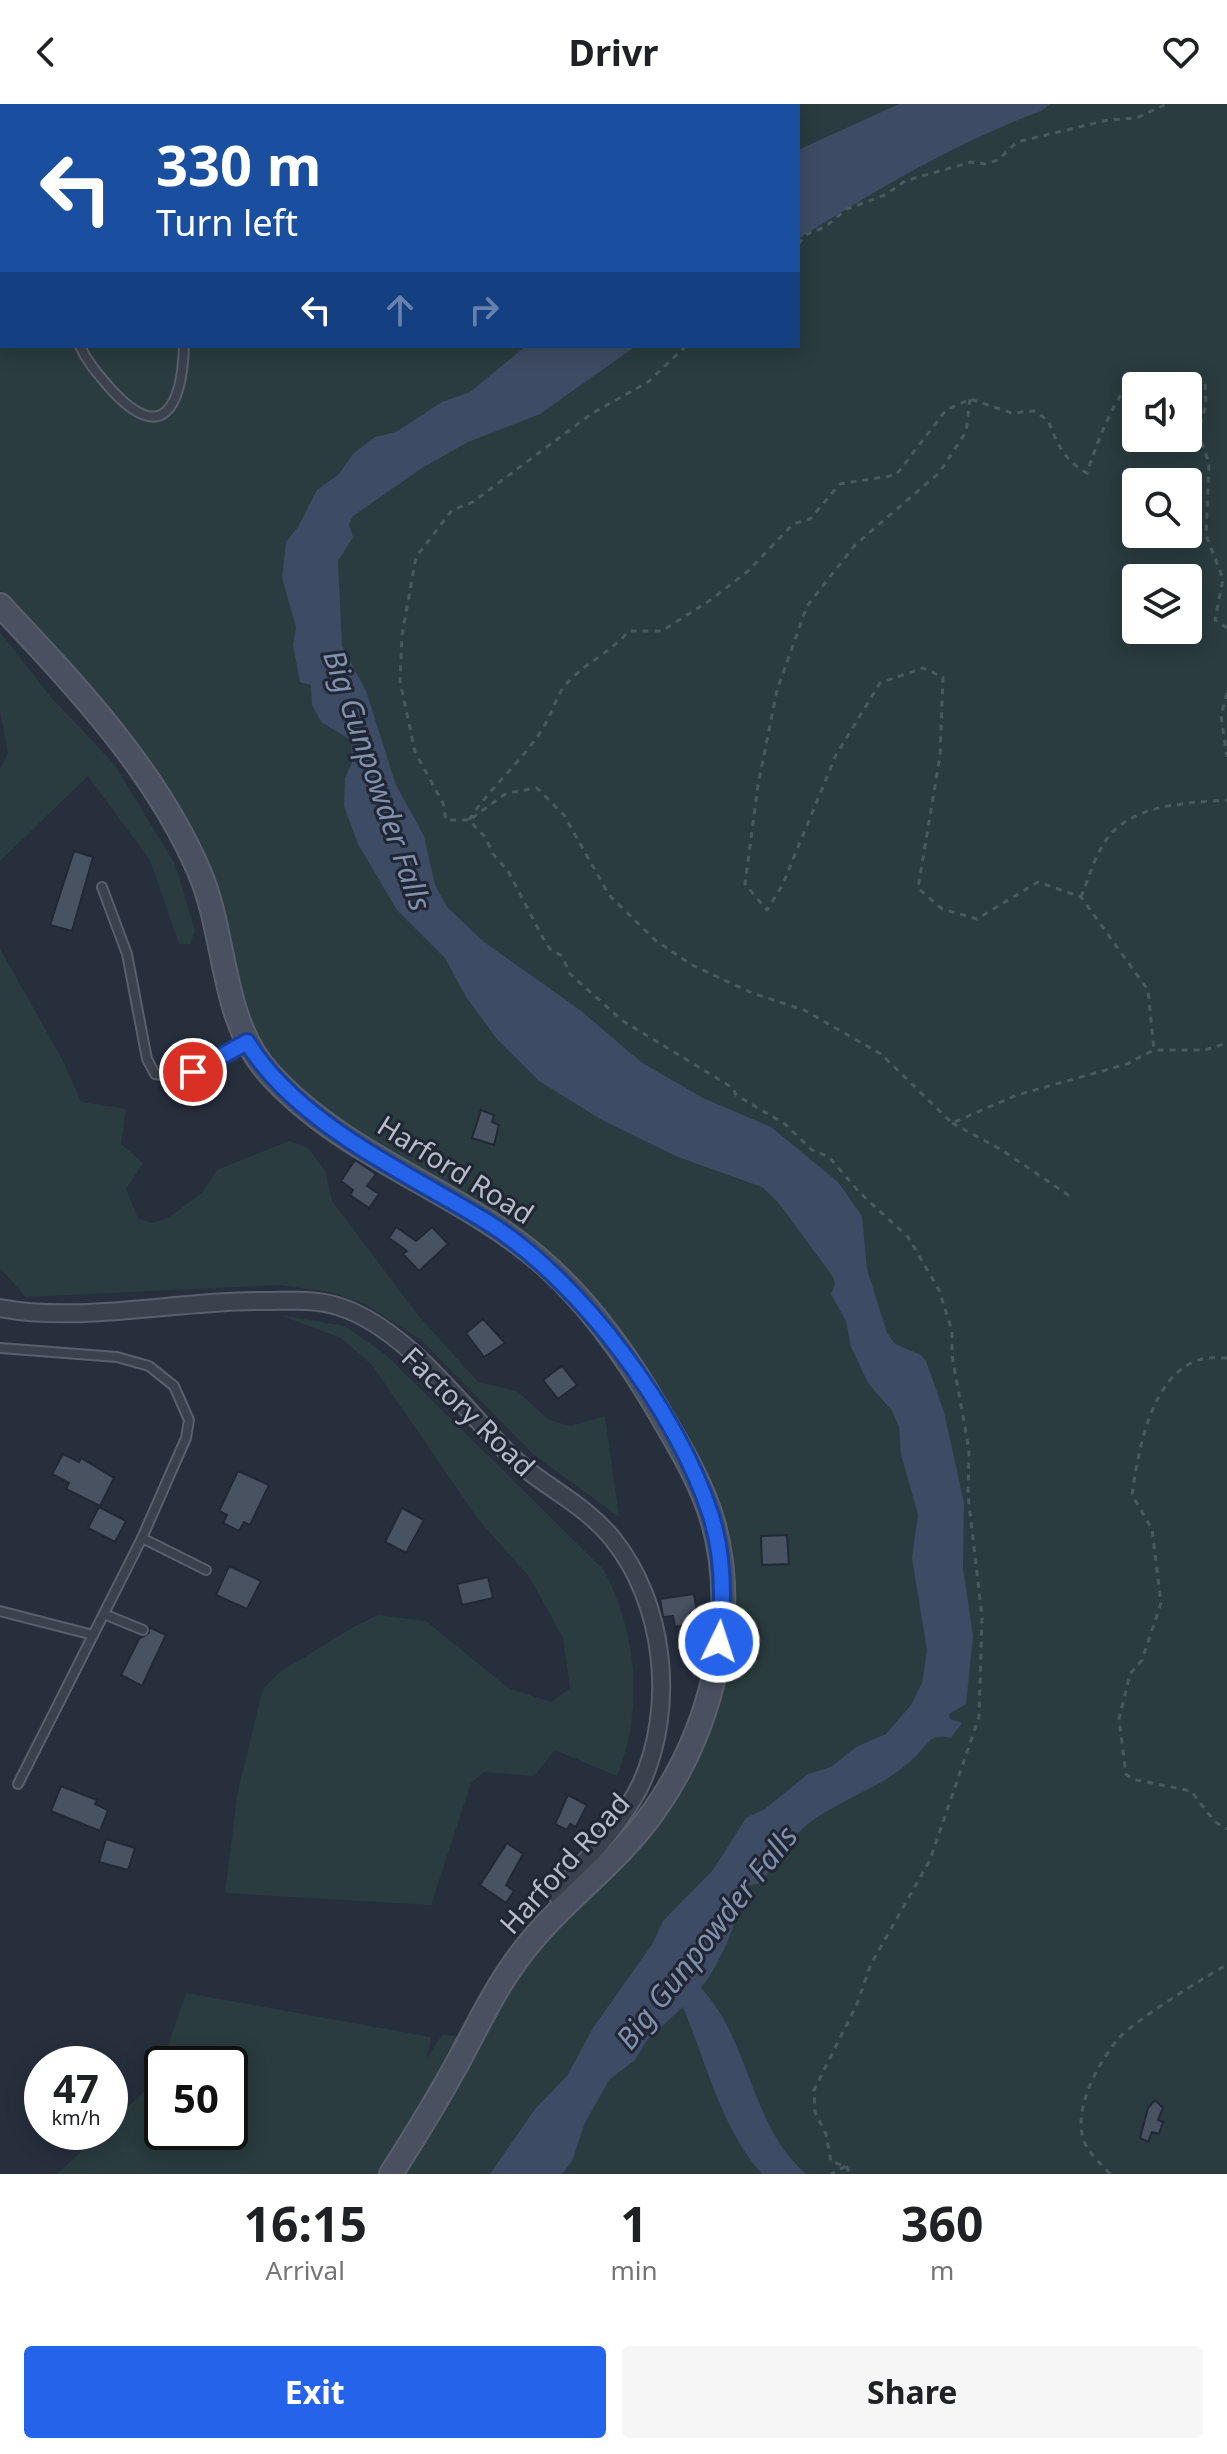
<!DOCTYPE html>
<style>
body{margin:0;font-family:"Noto Sans",sans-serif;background:#f6f6f6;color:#202124;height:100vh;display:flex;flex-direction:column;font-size:30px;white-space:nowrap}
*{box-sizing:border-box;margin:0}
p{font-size:26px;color:#757577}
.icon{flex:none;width:44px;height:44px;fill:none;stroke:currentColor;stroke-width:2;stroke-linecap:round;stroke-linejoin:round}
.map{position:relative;height:2070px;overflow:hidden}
.side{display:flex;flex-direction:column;background:#fff;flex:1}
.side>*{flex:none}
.hud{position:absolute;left:0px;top:0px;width:800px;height:244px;box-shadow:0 4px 20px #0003;background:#1a4fa0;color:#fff;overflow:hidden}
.tools{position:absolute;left:1122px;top:268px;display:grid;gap:16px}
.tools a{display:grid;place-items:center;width:80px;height:80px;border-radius:8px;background:#fff;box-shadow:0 4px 20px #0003;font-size:40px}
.speed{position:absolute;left:24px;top:1942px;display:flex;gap:16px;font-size:40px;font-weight:700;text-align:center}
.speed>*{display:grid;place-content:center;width:104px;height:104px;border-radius:50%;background:#fff;box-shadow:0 4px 20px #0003;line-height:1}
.speed small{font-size:20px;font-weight:400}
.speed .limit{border:4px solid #111;border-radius:12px;background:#fff;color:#111}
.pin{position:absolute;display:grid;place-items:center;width:68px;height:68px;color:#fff;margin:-34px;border:4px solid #fff;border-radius:50%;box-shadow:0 2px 8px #0007}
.me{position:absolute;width:88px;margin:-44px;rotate:4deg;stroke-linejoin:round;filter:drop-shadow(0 0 6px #0008)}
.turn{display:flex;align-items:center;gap:28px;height:168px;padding:0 24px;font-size:36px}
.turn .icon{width:104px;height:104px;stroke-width:2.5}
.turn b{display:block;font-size:56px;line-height:68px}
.lanes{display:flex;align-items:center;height:76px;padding:0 24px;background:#0003;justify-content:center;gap:40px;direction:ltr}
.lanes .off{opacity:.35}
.eta{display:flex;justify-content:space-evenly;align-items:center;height:136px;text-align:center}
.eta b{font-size:48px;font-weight:700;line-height:56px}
.button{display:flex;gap:16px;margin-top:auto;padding:16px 24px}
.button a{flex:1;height:92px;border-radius:8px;background:#2563eb;color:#fff;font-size:32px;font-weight:700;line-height:92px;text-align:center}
.button a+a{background:#f6f6f6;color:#202124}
header{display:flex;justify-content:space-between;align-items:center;height:104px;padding:0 24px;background:#fff;font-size:36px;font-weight:700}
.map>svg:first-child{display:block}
.green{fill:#2a3c3f;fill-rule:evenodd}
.water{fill:#3e4b64}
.building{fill:#495261;stroke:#222835;stroke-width:2}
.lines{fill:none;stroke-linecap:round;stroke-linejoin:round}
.lane-casing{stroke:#595f6b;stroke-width:12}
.street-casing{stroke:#595f6b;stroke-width:20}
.secondary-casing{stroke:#595f6b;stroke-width:26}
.path{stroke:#49595d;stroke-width:3;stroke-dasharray:6 6;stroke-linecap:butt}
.lane{stroke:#3b414d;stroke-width:8}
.street{stroke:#3b414d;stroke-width:16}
.secondary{stroke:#495060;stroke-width:22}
.route-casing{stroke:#184099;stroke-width:20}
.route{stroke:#2563eb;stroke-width:14}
.labels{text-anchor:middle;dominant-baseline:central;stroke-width:6;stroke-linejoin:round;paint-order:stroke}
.street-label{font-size:28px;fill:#b7bcc8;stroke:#202633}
.water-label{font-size:30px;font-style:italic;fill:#8190ad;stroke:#202633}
</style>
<header><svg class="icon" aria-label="back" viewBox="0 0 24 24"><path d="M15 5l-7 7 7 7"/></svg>Drivr<svg class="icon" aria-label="heart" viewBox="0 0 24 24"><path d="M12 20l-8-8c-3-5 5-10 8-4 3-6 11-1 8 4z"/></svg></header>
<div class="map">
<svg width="1227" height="2070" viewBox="0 0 1227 2070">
<rect width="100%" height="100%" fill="#272f3d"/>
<g class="green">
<path d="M 0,0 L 1227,0 L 1227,2070 L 57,2070 L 102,2028 L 110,2028 L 110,2020 L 152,1980 L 162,1961 L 162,2028 L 230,2028 L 230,1960 L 162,1960 L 186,1889 L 431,1933 L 427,1954 L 442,1931 L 481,1934 L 518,1873 L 545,1838 L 632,1750 L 726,1557 L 694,1347 L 502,1117 L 337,1013 L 275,961 L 250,919 L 213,776 L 122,625 L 77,568 L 0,486 ZM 2,2 L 798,2 L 798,242 L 2,242 ZM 1136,282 L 1188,282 L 1188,334 L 1136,334 ZM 1136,378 L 1188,378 L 1188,430 L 1136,430 ZM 1136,474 L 1188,474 L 1188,526 L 1136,526 Z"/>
<polygon points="0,528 50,592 114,660 175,760 195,827 190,840 179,840 150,756 88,672 0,757 0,665 8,649 0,607"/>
<polygon points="0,845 62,955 81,998 126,1005 121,1040 143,1059 126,1085 138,1114 152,1119 168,1114 202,1089 217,1066 289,1037 308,1044 325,1067 332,1097 417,1210 478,1278 517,1287 549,1316 570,1322 605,1312 619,1413 533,1350 421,1236 365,1200 330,1188 279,1181 26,1193 0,1164"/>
<path d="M 280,1211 L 345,1222 L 386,1251 L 604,1466 C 637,1530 644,1605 617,1672 L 555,1646 L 534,1672 L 484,1668 L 471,1679 L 431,1801 L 225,1789 L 238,1686 L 263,1585 L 280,1568 L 352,1524 L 378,1511 L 426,1517 L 508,1584 L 551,1598 L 570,1584 L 563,1534 L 530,1474 L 478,1415 L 372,1261 L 341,1234 Z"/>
</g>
<g class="water">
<path d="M 899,0 L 1050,0 L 1041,7 C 955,39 876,86 798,135 L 798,46 Z"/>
<path d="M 526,242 L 636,242 L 540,310 L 468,338 L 422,364 L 353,412 L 349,420 L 353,433 L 338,457 L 342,542 L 366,587 L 396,681 L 424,732 L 435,781 L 447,803 L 484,838 L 580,906 L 641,958 L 703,994 L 771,1023 L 838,1078 L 862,1112 L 867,1165 L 887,1229 L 895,1240 L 921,1251 L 926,1257 L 944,1308 L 964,1399 L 963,1464 L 973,1532 L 966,1600 L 949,1610 L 950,1615 L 962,1619 L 951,1634 C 931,1629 928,1639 916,1652 C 883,1686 831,1696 797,1730 C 783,1744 773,1764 760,1779 L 746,1782 C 736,1818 724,1854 701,1884 C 751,1937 749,2020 806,2070 L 762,2070 C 720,2022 707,1960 683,1903 L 647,1936 L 635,1956 L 609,1976 L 585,2019 L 572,2057 L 562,2070 L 490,2070 L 535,2005 L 567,1972 L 593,1924 L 653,1839 L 663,1817 L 713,1766 L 746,1714 L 765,1705 L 808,1670 L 831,1663 L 856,1643 L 886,1630 L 911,1601 L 922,1579 L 927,1546 L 912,1454 L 918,1411 L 901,1350 L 899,1323 L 892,1307 L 868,1279 L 851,1243 L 846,1217 L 831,1190 L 835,1180 L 833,1173 L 778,1098 L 762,1083 L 678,1053 L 602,1016 L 539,977 L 497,935 L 466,893 L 445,854 L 397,806 L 358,740 L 344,702 L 345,674 L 352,659 L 351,636 L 321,618 L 312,601 L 311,581 L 300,578 L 293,541 L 296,523 L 282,474 L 286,438 L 298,423 L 317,386 L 338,371 L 353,350 L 375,333 L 396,328 L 442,298 L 470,288 Z"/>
</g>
<g class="building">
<polygon points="74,747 93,753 72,827 50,821"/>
<polygon points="481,1006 494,1011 492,1018 499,1021 494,1041 472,1034"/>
<polygon points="355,1056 376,1070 367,1082 379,1090 369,1104 350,1091 353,1086 341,1077"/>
<polygon points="396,1123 416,1137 432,1123 448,1140 419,1167 403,1150 407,1147 389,1134"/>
<polygon points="483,1215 505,1239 484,1253 466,1229"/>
<polygon points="562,1262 577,1281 558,1295 543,1276"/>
<polygon points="63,1350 79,1358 81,1354 114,1374 100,1402 66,1385 69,1379 52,1370"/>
<polygon points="238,1367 269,1381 250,1421 244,1418 239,1427 223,1419 227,1411 219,1407"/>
<polygon points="99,1403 126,1417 115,1438 88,1424"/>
<polygon points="402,1404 424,1416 406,1449 385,1438"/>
<polygon points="787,1431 789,1460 762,1461 761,1432"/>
<polygon points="229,1462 261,1477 247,1505 216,1491"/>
<polygon points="488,1473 493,1494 462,1501 457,1480"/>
<polygon points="694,1490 697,1508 690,1509 691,1520 675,1523 673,1512 663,1513 660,1495"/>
<polygon points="149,1523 166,1531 142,1582 121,1571 139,1535 149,1529"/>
<polygon points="61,1682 97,1696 95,1700 108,1706 100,1727 51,1707"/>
<polygon points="568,1691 587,1701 576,1723 570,1720 567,1726 555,1720"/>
<polygon points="106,1735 135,1744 128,1766 99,1758"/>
<polygon points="507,1739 523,1750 506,1781 514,1787 506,1799 480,1781"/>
<polygon points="1155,1996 1163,2004 1158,2016 1163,2018 1159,2030 1152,2028 1148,2038 1140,2034 1148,2004"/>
</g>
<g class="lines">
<defs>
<g id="lane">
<polyline points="0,116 2,118"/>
<path d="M 80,242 C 87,258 98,270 109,283 C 163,344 182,301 184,242"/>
<polyline points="102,783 127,850 147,955 155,970 179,974 246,939"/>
<polyline points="0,1244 117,1253 149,1262 174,1282 189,1316 186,1334 142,1434 18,1680"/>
<polyline points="142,1434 206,1466"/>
<polyline points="0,1507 93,1531"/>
<polyline points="104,1510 143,1526"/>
</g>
<path id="street" d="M 0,1204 C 86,1220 183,1195 271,1197 C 292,1197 316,1195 337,1202 C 402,1221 459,1298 505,1346 C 537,1380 582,1397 612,1434 C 665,1499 676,1603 641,1680 C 621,1721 586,1755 557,1790 L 563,1803"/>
<path id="secondary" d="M 0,501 C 75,581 155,665 199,767 C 227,831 220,914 268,968 C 345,1055 465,1087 549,1164 C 593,1204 627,1253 657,1304 C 678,1340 701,1377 713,1418 C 740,1514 711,1626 654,1707 C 616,1761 560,1798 521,1850 C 495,1884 477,1923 457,1960 C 436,1998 414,2034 391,2070"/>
</defs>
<use href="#lane" class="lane-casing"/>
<use href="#street" class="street-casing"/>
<use href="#secondary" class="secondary-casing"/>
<g class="path">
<polyline points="798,140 807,130 825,123 847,105 885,91 905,77 971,58 985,60 998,56 1017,38 1108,16 1136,14 1167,0"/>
<polyline points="686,242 648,278 591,310 473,398 452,406 416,453 402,531 400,577 415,648 443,699 446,716 469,716 485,733 493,750 508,767 543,834 550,845 562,852 570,870 623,917 733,984 736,991 785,1020 812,1046 829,1053 860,1089 908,1133 939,1186 952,1227 952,1251 969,1346 968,1391 982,1513 979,1613 930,1756 871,1860 857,1900 814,1986 815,2008 826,2030 831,2058 846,2062 831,2070"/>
<polyline points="1186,282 1193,275 1205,278 1206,301 1198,328 1209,359 1206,431 1223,475 1215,516 1227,524"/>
<polyline points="970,295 966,328 939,369 855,441 807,502 777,586 758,681 745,780 767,806 782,782 836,651 880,579 923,564 943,573 940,652 918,784 942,805 977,815 1038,778 1081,793 1148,886 1154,946"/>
<polyline points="1227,589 1221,612 1227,653"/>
<polyline points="472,714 507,689 537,684 564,711 609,791 655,836 692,861 752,889 804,906 881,950 952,1019 1017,991 1127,960 1154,946 1205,946 1227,939"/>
<path d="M 469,716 C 490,683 522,658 543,624 C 552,610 556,591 567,579 C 585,559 611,548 629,527 L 662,527 L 712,495 L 748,467 L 793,420 L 810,415 L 840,380 L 896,371 L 946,306 L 970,295 L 1012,309 L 1034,307 L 1048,316 C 1057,340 1064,356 1087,369 C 1098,336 1110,304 1131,276 L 1142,276 L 1145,282"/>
<path d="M 1081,793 C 1088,776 1093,757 1103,741 C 1126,700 1185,699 1227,696"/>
<polyline points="952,1019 1002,1046 1071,1093"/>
<path d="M 1227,1254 C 1219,1254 1210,1253 1202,1255 C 1151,1268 1138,1348 1132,1391 L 1152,1425 L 1161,1499 L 1142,1556 L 1130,1570 L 1119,1615 L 1126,1670 L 1132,1675 L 1191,1687 L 1215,1718 L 1227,1725"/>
<polyline points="846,2062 850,2070"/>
<path d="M 1110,2070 C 1099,2057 1085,2047 1082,2030 C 1076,1999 1100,1956 1119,1934 C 1133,1918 1207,1871 1227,1861"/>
</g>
<use href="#lane" class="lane"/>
<use href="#street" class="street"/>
<use href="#secondary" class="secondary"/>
</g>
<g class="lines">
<defs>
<path id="route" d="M 193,968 L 247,938 C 297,1020 408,1069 487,1118 C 580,1176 678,1308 711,1412 C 724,1453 724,1496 719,1538"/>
</defs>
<use href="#route" class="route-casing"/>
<use href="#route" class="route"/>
</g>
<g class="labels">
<g class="street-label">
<text transform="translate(456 1065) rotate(32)">Harford Road</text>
<text transform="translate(469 1307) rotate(44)">Factory Road</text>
<text transform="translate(564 1759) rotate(-48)">Harford Road</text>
</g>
<g class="water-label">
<text transform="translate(378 676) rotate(71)">Big Gunpowder Falls</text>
<text transform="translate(706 1833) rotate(-52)">Big Gunpowder Falls</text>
</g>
</g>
</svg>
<div class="tools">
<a><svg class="icon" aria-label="sound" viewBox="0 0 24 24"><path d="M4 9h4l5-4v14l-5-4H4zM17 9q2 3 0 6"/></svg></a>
<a><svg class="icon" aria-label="search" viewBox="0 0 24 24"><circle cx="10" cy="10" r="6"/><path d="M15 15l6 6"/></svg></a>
<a><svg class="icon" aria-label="layers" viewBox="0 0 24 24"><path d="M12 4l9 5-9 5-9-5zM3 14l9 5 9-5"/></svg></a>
</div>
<div class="speed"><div>47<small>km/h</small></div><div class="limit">50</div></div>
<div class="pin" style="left:193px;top:968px;background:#d93025"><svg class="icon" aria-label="arrive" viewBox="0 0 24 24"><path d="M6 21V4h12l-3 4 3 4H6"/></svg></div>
<svg class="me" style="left:719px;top:1538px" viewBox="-20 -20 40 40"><circle r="17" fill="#2563eb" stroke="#fff" stroke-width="3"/><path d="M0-11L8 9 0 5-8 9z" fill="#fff"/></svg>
<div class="hud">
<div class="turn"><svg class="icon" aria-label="left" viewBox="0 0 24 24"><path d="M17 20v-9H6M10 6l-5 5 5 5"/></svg><div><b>330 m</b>Turn left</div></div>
<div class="lanes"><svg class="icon" aria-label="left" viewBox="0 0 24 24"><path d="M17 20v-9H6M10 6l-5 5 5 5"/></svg><svg class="icon off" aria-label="ahead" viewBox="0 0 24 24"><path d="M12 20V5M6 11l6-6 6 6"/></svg><svg class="icon off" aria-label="right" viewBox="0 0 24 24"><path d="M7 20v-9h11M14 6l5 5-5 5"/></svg></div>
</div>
</div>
<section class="side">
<div class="eta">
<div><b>16:15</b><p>Arrival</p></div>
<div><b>1</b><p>min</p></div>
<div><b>360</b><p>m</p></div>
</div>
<div class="button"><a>Exit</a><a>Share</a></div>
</section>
